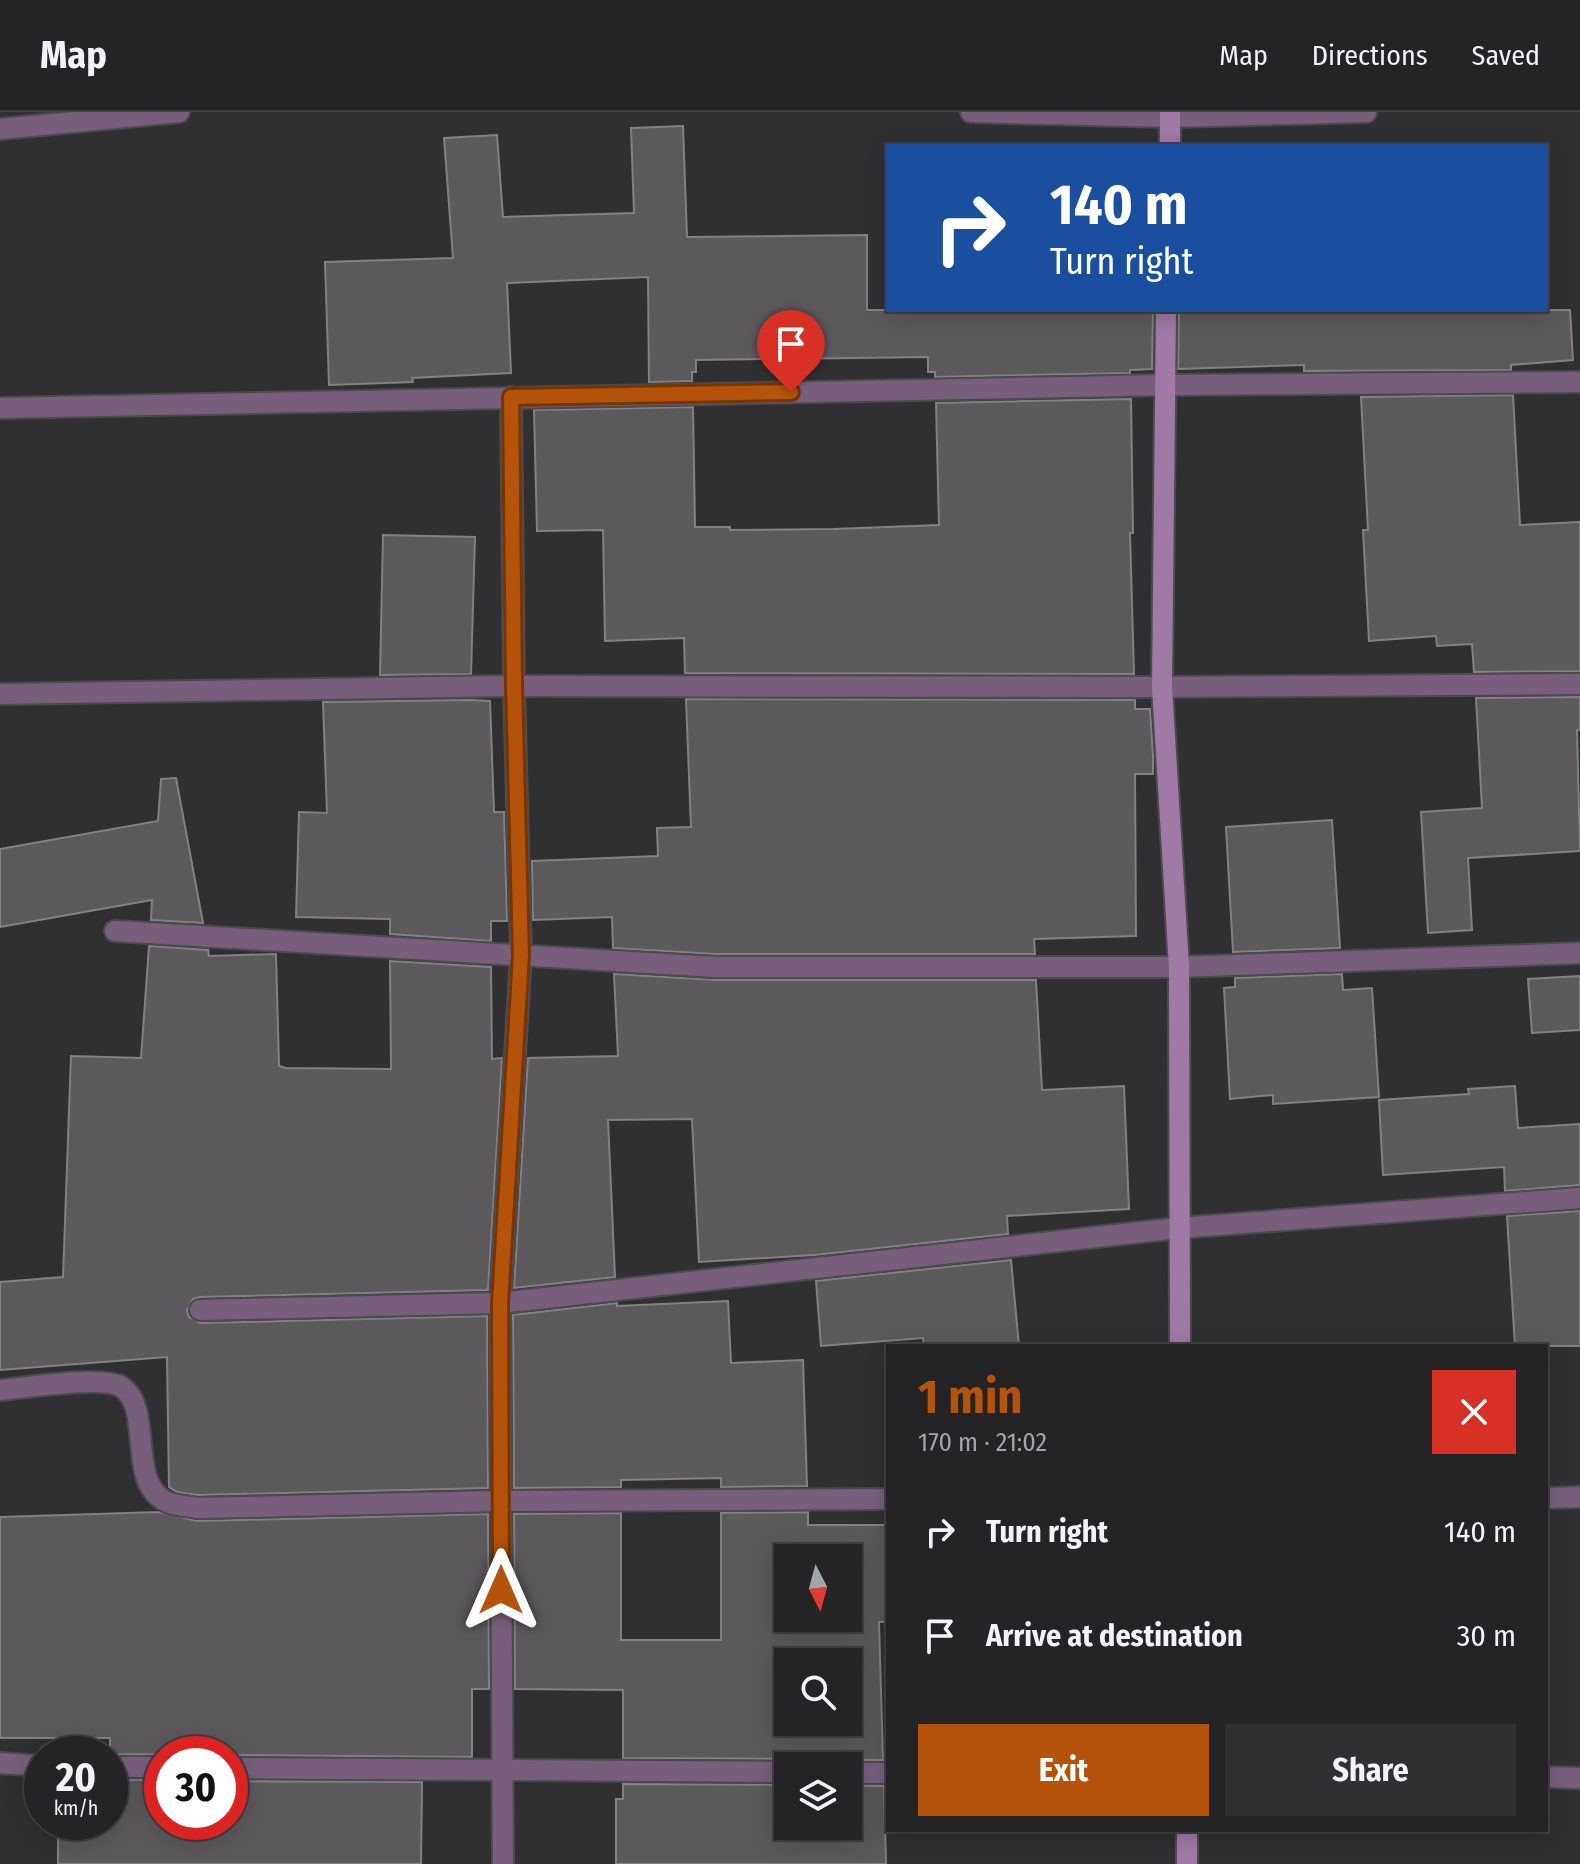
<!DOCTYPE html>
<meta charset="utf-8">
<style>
body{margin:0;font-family:"Fira Sans Condensed",sans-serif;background:#302f32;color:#f1f3f6;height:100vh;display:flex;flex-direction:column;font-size:30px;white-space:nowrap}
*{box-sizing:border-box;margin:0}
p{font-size:26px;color:#a3a4a7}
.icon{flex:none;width:44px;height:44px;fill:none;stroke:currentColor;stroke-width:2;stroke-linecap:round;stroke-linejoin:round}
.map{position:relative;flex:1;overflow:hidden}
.panel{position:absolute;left:886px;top:1232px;width:662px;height:488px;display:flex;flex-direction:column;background:#242325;border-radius:0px;box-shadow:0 4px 20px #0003,0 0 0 2px #414042}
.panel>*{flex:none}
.hud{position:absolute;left:886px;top:32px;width:662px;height:168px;border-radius:0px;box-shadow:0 4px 20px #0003,0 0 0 2px #414042;background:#1a4fa0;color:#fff;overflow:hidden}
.needle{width:52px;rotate:174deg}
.tools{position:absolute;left:774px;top:1432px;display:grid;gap:16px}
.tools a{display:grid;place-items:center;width:88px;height:88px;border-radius:0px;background:#242325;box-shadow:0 4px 20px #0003,0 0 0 2px #414042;font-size:40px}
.speed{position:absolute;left:24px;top:1624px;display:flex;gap:16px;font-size:40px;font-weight:700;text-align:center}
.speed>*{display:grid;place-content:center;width:104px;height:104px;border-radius:50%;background:#242325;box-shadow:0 4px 20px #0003,0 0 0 2px #414042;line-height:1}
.speed small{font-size:20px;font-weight:400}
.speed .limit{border:12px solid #d22;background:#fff;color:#111}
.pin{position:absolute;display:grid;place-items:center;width:68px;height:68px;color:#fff;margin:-82px -34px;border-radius:50% 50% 50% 0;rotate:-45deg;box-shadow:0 0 8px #0007}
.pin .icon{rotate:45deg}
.me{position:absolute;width:88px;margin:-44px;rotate:0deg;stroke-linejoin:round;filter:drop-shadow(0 0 6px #0008)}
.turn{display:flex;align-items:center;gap:28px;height:168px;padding:0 32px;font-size:36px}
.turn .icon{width:104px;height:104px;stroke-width:2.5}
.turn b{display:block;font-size:56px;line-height:68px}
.round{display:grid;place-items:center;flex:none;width:84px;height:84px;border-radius:0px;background:#302f32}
.overview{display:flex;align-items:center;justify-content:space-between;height:136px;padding:0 32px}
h1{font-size:48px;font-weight:700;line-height:60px;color:#b45309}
.cta{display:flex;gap:16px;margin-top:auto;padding:16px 32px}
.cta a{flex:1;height:92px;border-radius:0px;background:#b45309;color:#fff;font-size:32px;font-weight:700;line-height:92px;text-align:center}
.cta a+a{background:#302f32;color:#f1f3f6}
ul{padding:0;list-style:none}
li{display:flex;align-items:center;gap:24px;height:104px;padding:0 32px}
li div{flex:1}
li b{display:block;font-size:30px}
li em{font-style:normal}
header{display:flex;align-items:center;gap:48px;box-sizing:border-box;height:112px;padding:0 40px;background:#242325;border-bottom:2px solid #414042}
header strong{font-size:38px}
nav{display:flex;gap:44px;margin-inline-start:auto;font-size:28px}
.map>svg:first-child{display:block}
.building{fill:#5b595b;stroke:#838083;stroke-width:2;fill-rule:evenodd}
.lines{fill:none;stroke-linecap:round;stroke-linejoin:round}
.street-casing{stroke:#4b4a4c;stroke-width:24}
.secondary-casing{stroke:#4b4a4c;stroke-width:24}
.street{stroke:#775f7c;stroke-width:20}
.secondary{stroke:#a079a6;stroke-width:20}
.route-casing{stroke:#753606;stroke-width:20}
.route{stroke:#b45309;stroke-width:14}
</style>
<header>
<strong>Map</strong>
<nav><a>Map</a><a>Directions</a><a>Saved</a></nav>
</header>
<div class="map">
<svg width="1580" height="1752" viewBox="0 0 1580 1752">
<rect width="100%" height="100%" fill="#302f31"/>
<g class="building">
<polygon points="683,14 687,125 867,123 867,198 1153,198 1152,257 1130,258 1130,261 935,265 935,260 928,260 928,245 696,248 696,260 692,260 692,269 649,270 648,165 507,171 511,261 412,266 413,270 329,273 325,150 453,146 444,26 497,23 503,105 634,101 631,16"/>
<polygon points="1179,198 1570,198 1573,248 1511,253 1511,258 1304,259 1304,253 1178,257"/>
<polygon points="1513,283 1520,413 1580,410 1580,559 1474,560 1472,532 1437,534 1436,524 1369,529 1363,418 1368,418 1361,285"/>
<polygon points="1131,287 1133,421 1130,421 1134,562 685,561 684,526 605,529 603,418 537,419 534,298 693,295 695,415 730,415 730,418 834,417 939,413 936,291"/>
<polygon points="383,423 475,425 471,562 380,563"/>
<polygon points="1580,585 1580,618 1577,618 1580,739 1468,746 1472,818 1428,821 1421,700 1482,696 1476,586"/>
<polygon points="686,587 1135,588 1135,597 1150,597 1153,645 1153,662 1135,662 1136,824 1034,827 1035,842 715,842 613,836 612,805 533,808 532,749 658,744 657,716 691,715"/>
<polygon points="471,588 490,589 494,700 504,700 507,809 491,809 491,829 390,822 390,807 296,805 299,700 327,701 323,590"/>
<polygon points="176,666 203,811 151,808 152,788 0,815 0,737 158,709 161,667"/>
<polygon points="1332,708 1340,836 1233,840 1226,715"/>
<polygon points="149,834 208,838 209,844 276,842 279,954 286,956 391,957 390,849 491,855 492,947 502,946 488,1178 200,1185 193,1187 187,1198 189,1205 200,1211 487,1204 488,1376 198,1383 177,1380 169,1375 167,1245 0,1258 0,1170 63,1165 71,944 141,946"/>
<polygon points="614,862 715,868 1036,868 1042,978 1124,974 1129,1097 1007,1104 1008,1122 814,1143 699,1150 692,1007 608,1008 615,1165 514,1176 528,946 618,944"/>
<polygon points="1342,862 1343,878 1372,876 1379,985 1273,992 1273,983 1230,987 1224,876 1235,875 1235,866"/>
<polygon points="1580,864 1580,918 1532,921 1528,867"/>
<polygon points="1515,974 1518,1016 1580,1012 1580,1073 1505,1079 1504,1055 1383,1063 1379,988 1469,982 1468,977"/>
<polygon points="1580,1099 1580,1234 1515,1234 1507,1104"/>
<polygon points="1011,1148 1019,1234 924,1234 923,1226 821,1234 816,1169"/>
<polygon points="728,1189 731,1251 803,1248 807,1374 721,1375 721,1366 621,1368 621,1375 514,1376 513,1203 617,1191 617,1194"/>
<polygon points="159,1400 197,1409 488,1402 489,1577 472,1577 472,1645 110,1642 110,1626 0,1626 0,1405"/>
<path d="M 808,1400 L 808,1413 L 888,1413 L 888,1510 L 879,1510 L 883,1648 L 847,1648 L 837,1654 L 799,1654 L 788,1647 L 623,1646 L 623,1578 L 515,1577 L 514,1402 L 621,1401 L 621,1528 L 721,1528 L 721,1401 ZM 788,1446 L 848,1446 L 848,1506 L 788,1506 ZM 788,1550 L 848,1550 L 848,1610 L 788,1610 Z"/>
<polygon points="110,1668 162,1668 162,1710 230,1710 230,1669 422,1670 421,1752 58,1752 58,1710 110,1710"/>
<polygon points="623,1672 788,1673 788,1714 848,1714 848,1674 884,1674 886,1752 616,1752 616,1687 623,1687"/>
</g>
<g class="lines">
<defs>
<g id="street">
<polyline points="971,0 1170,5 1366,0"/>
<polyline points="0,17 179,0"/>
<polyline points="0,296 1165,273 1580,270"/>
<polyline points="0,582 514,574 1162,575 1580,572"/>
<polyline points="115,819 715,855 1179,855 1580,841"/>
<polyline points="200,1198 500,1191 1178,1116 1580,1086"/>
<path d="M 0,1278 C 24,1276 104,1263 122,1275 C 154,1298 126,1371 167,1390 C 175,1394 188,1394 197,1396 L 501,1389 L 888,1387"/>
<polyline points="1546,1386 1580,1385"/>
<polyline points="0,1651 42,1654"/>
<polyline points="110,1655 162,1655"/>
<polyline points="230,1656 788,1660"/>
<polyline points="848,1661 888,1661"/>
<polyline points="1546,1665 1580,1666"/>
<polyline points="503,1752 500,1191 521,843 514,574 511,285"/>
</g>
<g id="secondary">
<polyline points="1170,34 1170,0"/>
<polyline points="1166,198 1162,575 1179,855 1180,1234"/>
<polyline points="1187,1718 1187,1752"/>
</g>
</defs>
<use href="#street" class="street-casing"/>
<use href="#secondary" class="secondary-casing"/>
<use href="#street" class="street"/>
<use href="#secondary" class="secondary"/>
</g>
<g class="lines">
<defs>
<polyline id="route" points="501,1478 500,1191 521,843 514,574 511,285 791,280"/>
</defs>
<use href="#route" class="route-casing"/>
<use href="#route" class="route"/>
</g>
</svg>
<div class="tools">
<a><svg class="needle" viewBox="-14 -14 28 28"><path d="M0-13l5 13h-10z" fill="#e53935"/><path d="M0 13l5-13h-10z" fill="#a3a4a7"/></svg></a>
<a><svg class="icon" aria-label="search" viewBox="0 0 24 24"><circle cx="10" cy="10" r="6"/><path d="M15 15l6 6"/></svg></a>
<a><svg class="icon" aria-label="layers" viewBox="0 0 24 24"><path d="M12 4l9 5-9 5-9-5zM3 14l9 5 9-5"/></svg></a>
</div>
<div class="speed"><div>20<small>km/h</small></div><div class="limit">30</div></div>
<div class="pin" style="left:791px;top:280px;background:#d93025"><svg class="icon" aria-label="arrive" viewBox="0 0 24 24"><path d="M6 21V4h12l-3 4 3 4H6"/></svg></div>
<svg class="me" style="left:501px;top:1478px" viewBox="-20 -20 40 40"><path d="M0-17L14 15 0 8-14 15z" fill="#b45309" stroke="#fff" stroke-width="4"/></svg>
<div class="hud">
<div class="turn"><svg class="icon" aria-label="right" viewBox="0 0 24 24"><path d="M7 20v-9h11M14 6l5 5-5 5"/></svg><div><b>140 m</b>Turn right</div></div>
</div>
<section class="panel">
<div class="overview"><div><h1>1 min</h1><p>170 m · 21:02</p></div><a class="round" style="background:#d93025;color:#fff"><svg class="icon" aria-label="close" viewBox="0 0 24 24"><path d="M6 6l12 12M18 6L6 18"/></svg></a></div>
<ul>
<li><svg class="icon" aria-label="right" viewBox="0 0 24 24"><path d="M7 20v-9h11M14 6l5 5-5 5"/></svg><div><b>Turn right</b></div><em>140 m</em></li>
<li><svg class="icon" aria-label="arrive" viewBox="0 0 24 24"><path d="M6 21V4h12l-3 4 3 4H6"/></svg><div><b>Arrive at destination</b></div><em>30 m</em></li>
</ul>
<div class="cta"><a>Exit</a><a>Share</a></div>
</section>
</div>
